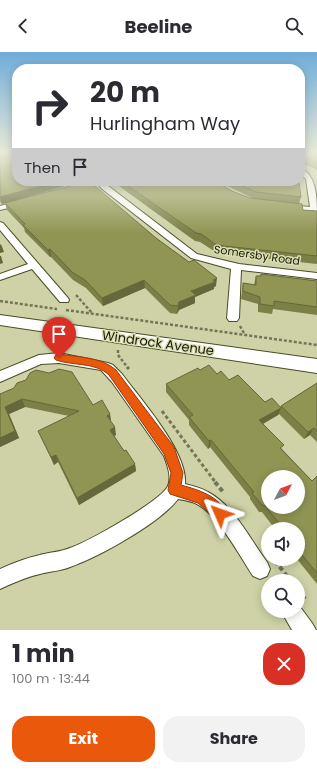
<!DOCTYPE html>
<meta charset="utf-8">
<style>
body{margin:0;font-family:Poppins,sans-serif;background:#f2f2f3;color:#2b2b33;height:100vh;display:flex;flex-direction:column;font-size:15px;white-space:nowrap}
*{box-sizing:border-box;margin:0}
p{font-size:13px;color:#7c7c81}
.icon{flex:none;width:22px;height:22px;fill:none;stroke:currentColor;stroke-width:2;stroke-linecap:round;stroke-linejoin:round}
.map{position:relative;height:578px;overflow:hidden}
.drawer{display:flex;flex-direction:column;background:#fff;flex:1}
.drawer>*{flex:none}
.top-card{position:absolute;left:12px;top:12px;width:293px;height:122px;border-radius:16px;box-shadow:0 2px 10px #0003;background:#fff;color:#2b2b33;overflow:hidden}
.needle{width:26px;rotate:49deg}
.controls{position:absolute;left:261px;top:418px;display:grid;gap:8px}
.controls a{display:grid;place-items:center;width:44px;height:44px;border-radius:50%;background:#fff;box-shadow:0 2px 10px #0003;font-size:20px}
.pin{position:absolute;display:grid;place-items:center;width:34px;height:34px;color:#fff;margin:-41px -17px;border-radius:50% 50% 50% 0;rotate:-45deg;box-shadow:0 0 4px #0007}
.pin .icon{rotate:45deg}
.me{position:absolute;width:44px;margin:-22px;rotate:313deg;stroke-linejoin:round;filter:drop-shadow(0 0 3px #0008)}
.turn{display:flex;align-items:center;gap:14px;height:84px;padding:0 12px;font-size:18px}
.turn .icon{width:52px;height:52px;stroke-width:2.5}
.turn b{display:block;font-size:28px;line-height:34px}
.then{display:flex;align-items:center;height:38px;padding:0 12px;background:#0003;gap:8px;font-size:15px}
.round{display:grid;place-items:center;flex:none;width:42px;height:42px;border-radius:16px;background:#f2f2f3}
.summary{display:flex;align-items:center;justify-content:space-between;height:68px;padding:0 12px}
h1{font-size:24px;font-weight:700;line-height:30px}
.action{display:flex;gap:8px;margin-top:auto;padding:8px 12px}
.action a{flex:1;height:46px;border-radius:16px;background:#ea580c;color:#fff;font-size:16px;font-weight:700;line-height:46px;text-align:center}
.action a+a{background:#f2f2f3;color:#2b2b33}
header{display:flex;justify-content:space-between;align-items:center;height:52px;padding:0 12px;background:#fff;font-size:18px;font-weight:700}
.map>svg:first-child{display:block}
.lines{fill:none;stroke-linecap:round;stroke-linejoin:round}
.street-casing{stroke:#494c24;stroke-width:2}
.secondary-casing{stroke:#494c24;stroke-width:2}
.path-far2{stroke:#737557;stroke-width:2.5;stroke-dasharray:3 2;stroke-linecap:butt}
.path-far1{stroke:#737557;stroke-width:3;stroke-dasharray:3.5 2.5;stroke-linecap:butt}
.path{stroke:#737557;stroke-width:4;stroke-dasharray:4.5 3;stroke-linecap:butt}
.street{fill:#fff;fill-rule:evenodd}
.secondary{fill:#fff;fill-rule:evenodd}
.wall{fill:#7c8047}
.shaded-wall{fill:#65683a}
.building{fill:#909553;stroke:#65683a;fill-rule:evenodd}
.route{fill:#ea580c;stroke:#983908}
.labels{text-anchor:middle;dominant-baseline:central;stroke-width:3;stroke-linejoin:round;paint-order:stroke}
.far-street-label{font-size:11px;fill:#191a0a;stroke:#dbdfb2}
.street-label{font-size:13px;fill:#191a0a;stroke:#dbdfb2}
</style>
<header><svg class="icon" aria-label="back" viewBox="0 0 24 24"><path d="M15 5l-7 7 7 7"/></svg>Beeline<svg class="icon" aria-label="search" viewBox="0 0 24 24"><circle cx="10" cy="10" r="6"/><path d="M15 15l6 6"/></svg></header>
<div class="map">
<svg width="317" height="578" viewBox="0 0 317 578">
<rect width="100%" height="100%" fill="#ced2a6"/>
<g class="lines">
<defs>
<g id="street">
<path d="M 300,116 C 316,122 317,145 317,160 L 287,157 L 283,155 L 287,153 L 310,155 L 306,127 L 300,121 Z"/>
<polygon points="100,129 106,129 107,133 197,202 239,212 317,221 317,227 241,218 239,266 237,269 229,269 227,266 231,217 191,206 101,136 98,131"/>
<polygon points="22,148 26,150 25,152 0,158 0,154"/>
<polygon points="0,170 3,171 68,246 69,248 68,250 60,250 32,217 0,228 0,222 28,212 0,178"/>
<path d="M 59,301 L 108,311 L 113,313 L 122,322 C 141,348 188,400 185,432 C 193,434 201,436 208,440 C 234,454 250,487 267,510 L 270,517 L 267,524 L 260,527 L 253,524 C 240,504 218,463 197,452 C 191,449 184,448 178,447 C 160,471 99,505 70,515 C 61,519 50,519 40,522 C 26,525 13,531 0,537 L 0,517 C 13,511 26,506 40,503 C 50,500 61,500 70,496 C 88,490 161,449 168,434 C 172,425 167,412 164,404 L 112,330 L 101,318 L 59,311 L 41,312 L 0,330 L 0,319 L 39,303 Z"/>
<polygon points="298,552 312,571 316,578 292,578 281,559 298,559"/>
</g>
<polygon id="secondary" points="0,263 317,307 317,321 0,273"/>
</defs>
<use href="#street" class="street-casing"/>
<use href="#secondary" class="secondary-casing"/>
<g class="path-far2">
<polyline points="76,243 92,261"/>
<polyline points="0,249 57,257"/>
<polyline points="66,258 317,293"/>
<polyline points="240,274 245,283"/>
<polyline points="118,298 118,303 128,316"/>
</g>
<g class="path-far1">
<polyline points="127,315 129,317"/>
<polyline points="162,359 216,431"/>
</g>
<g class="path">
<polyline points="215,430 223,440"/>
<polyline points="275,509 291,529"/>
<polyline points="298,538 305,547"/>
</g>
<use href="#street" class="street"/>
<use href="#secondary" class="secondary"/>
</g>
<g class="wall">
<polygon points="0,101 17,101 82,129 28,145 156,186 216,234 214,235 214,237 195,245 195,251 179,258 177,262 170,261 145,236 103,254 86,236 73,228 51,205 50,205 25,180 24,176 7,158 5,151 2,152 0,150 0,108 17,104"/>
<polygon points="300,101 317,101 317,118 307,113 300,115"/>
<polygon points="112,129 215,129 232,139 250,146 303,158 317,159 317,212 223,202 214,199 200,190 195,189"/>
<polygon points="217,129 296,129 301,145 299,152 254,147"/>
<polygon points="261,222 317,229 317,263 273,257 272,262 258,260 258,252 241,247 243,231 254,233 256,224 260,224"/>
<polygon points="200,318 217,322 229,328 265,350 280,355 281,354 317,331 317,390 310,383 304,387 279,362 278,363 263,372 282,397 312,429 317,424 317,532 297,507 298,507 298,477 275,477 262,460 259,460 250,447 250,445 210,395 208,397 189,373 189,368 166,340 166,332"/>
<polygon points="0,342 93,353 110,362 111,370 116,383 114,384 124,399 135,412 136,419 79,453 58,410 54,413 38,379 69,364 25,355 9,362 19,386 0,395"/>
</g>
<g class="shaded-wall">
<polygon points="0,101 16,101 17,104 0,107"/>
<polygon points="308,106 307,113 300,115 300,109"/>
<polygon points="59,129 82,129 2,152 0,145"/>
<polygon points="1,192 4,200 0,201 0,193"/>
<polygon points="50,197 51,205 50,205 48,198"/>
<polygon points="0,204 1,204 3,211 0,212"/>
<polygon points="217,226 216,234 214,235 214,237 195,245 195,251 179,258 177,262 178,254 179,250 191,239"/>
<polygon points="144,228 145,236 103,254 102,246"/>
<polygon points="22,347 25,355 9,362 19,386 0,395 0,386 5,355"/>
<polygon points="281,356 278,363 257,375 259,368"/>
<polygon points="110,362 111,370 107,364"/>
<polygon points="115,375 116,383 112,385 110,378"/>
<polygon points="314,376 310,383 304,387 308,380"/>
<polygon points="211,388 210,395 208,397 209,389"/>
<polygon points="56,403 58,410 54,413 51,405"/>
<polygon points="135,412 136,419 79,453 77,446"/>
</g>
<g class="building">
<polygon points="17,101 17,129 59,129 0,145 0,108 17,104"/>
<polygon points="300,101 317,101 317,111 308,106 300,109"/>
<polygon points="89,129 156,186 189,210 194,208 217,226 213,228 215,230 191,239 196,243 179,250 178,254 170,253 144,228 102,246 85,228 72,220 50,197 48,198 23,173 25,172 5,151"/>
<polygon points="121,129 215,129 232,139 250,146 302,152 303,158 317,159 317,204 224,194 215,192 201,182 196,181"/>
<polygon points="232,129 296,129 299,131 301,145 256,140"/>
<polygon points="261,222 317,229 317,255 274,249 274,254 260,252 260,245 243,239 243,231 256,233 256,224 261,224"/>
<path d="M 209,313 L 217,322 L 221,319 L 229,328 L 238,323 L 265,350 L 272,346 L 281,356 L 259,368 L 284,393 L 280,396 L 312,429 L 317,424 L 317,521 L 298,498 L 298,477 L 282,477 L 279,473 L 280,472 L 265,454 L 262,453 L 252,441 L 254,440 L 211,388 L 209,389 L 189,365 L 193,363 L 166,332 L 198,316 L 200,318 ZM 268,425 L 298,425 L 298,455 L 268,455 Z"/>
<polygon points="59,317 72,320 93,353 102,348 110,362 107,364 115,375 110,378 124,399 126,398 135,412 77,446 56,403 51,405 38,379 79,359 22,347 5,355 15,379 0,386 0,342 14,336 17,331 26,328 30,321 36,318 49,321"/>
<polygon points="317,331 317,379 314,376 308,380 281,354"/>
</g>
<linearGradient id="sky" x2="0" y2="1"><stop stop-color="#6facda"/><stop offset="0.56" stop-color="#e9ebd7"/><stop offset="1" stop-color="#e9ebd7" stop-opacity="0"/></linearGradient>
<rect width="317" height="181" fill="url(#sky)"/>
<path class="route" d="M 59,302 C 77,305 102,305 116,318 L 174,395 L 183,421 L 181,433 C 199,438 219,444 227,462 L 225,467 L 220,469 L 216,467 L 198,451 L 170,442 L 168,438 L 171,421 L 164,402 L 109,323 C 95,310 73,314 56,308 L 54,306 L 56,303 Z"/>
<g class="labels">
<g class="far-street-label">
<text transform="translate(257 203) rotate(8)">Somersby Road</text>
</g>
<g class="street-label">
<text transform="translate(158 291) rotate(8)">Windrock Avenue</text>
</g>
</g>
</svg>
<div class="controls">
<a><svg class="needle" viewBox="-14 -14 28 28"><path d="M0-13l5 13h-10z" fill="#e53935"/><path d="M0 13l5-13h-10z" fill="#7c7c81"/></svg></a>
<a><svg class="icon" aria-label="sound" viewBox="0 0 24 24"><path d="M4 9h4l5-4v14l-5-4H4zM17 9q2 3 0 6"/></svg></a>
<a><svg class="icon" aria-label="search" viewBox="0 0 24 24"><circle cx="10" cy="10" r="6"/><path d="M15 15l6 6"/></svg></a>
</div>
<div class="pin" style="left:59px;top:306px;background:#d93025"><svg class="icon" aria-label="arrive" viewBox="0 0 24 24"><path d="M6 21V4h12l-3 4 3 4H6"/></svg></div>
<svg class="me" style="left:220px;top:462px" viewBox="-20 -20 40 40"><path d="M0-17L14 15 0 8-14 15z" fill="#ea580c" stroke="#fff" stroke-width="4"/></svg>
<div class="top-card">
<div class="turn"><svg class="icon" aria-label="right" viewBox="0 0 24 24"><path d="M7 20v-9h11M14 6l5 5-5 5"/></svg><div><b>20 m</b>Hurlingham Way</div></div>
<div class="then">Then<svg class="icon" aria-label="arrive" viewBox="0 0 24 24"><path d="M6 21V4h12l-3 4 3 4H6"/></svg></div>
</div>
</div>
<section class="drawer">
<div class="summary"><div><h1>1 min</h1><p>100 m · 13:44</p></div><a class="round" style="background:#d93025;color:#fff"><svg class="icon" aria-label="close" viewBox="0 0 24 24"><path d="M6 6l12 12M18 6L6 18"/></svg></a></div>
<div class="action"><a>Exit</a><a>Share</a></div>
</section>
